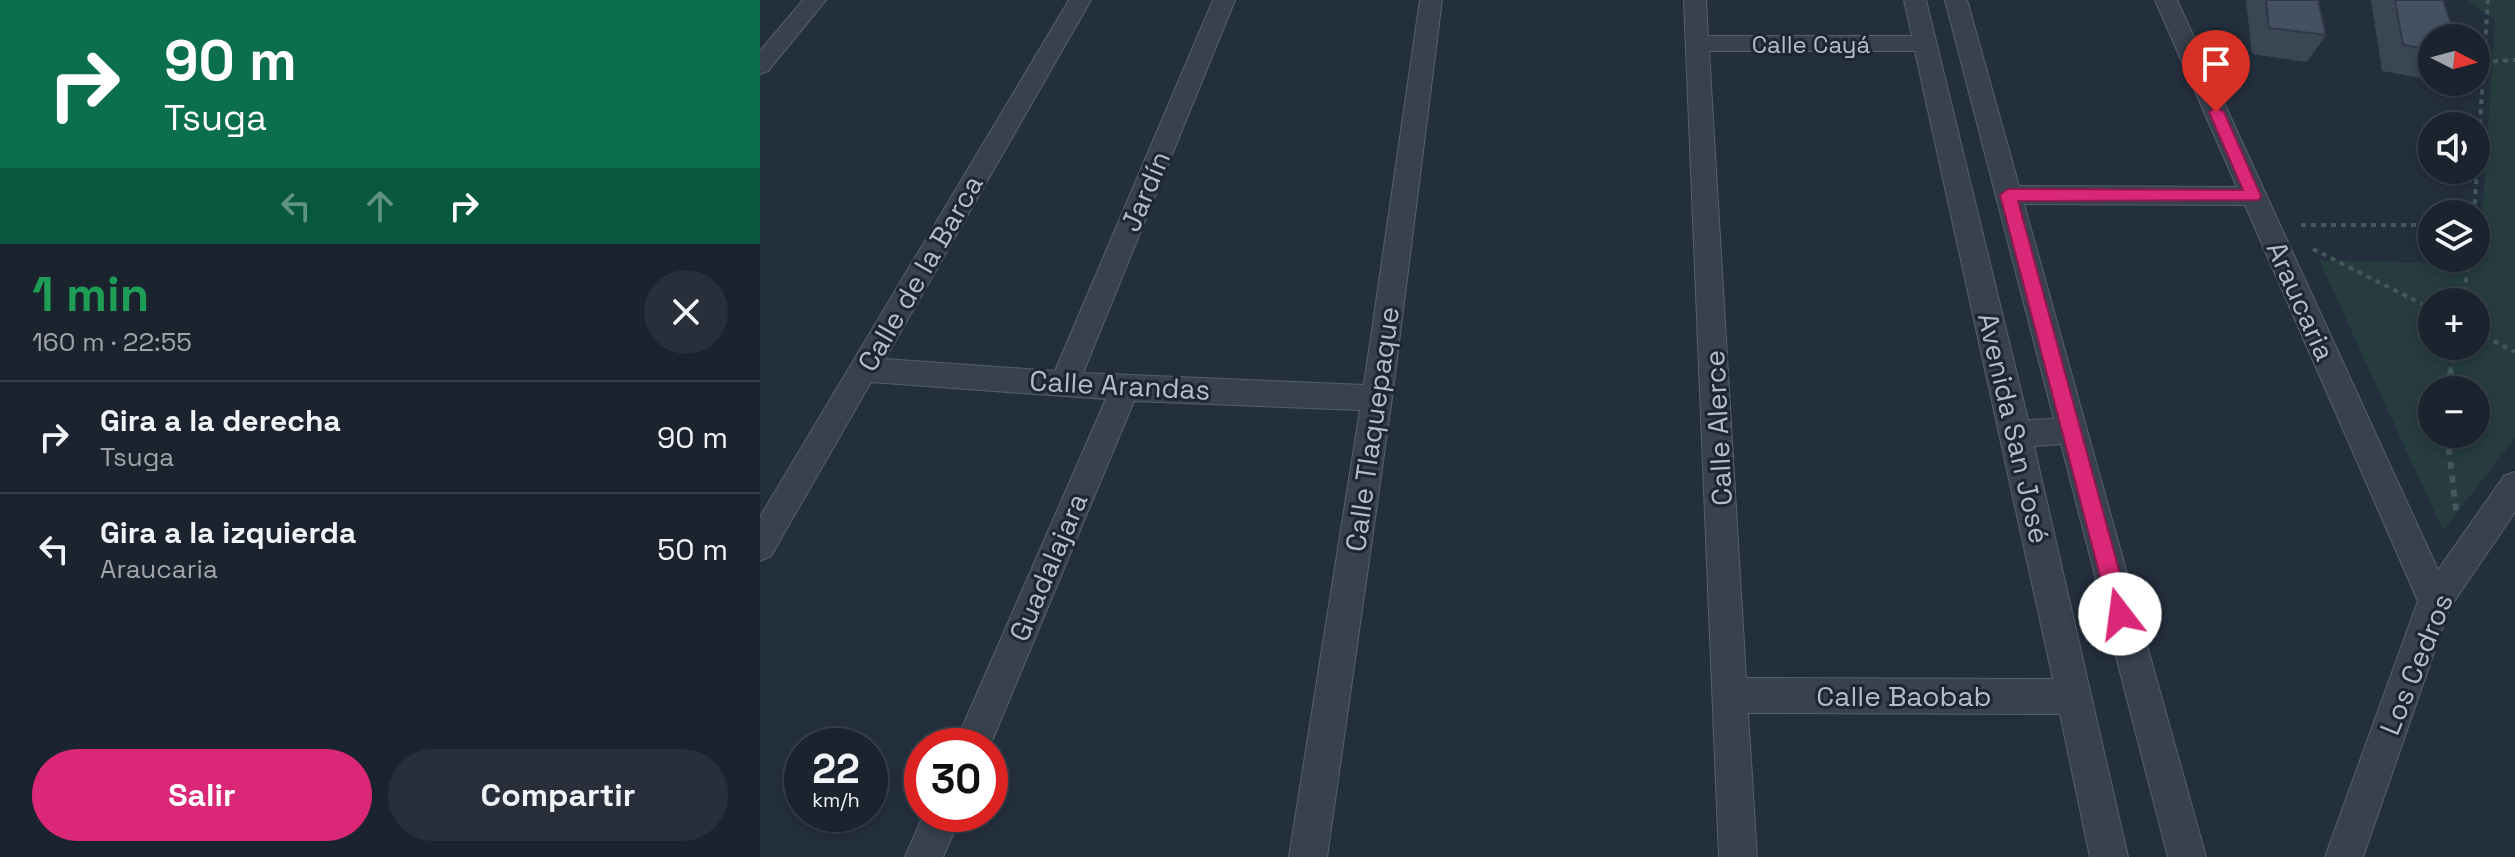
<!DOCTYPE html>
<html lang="es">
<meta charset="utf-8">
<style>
body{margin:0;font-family:"Space Grotesk",sans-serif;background:#282f3a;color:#f1f3f6;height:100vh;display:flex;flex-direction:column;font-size:30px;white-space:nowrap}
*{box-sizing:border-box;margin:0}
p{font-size:26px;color:#a0a4aa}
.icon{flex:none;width:44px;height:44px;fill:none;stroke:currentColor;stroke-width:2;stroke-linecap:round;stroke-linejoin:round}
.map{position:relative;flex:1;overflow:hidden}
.panel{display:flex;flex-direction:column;background:#1b232e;width:760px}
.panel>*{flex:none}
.hud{background:#0b6e4f;color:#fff;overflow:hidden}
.needle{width:52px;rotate:96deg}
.controls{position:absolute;left:1658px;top:24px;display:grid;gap:16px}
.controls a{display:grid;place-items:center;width:72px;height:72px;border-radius:50%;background:#1b232e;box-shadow:0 4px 12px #0003,0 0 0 2px #39404a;font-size:40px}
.speed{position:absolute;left:24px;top:728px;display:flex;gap:16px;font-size:40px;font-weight:700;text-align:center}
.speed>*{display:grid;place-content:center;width:104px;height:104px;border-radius:50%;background:#1b232e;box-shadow:0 4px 12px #0003,0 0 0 2px #39404a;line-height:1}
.speed small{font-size:20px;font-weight:400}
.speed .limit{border:12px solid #d22;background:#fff;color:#111}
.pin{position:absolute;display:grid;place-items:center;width:68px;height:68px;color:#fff;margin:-82px -34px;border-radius:50% 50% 50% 0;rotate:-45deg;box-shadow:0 0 8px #0007}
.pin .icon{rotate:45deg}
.me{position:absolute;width:88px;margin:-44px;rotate:345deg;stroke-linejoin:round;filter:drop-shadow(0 0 6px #0008)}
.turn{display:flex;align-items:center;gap:28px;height:168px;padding:0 32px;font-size:36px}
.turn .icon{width:104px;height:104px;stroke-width:2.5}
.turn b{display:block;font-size:56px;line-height:68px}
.lanes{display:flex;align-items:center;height:76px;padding:0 32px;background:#0003;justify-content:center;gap:40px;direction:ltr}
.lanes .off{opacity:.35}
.round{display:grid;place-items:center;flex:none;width:84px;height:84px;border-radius:42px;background:#282f3a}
.head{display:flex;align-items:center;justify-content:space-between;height:136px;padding:0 32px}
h1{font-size:48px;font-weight:700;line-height:60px;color:#1e9e55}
.button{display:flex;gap:16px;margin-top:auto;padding:16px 32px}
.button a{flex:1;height:92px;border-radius:48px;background:#db2777;color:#fff;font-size:32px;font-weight:700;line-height:92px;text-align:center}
.button a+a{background:#282f3a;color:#f1f3f6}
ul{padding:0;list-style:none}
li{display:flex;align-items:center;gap:24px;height:112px;padding:0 32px;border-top:2px solid #39404a}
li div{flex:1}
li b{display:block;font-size:30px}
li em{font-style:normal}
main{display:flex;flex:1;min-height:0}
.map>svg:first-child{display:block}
.green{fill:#263c3f;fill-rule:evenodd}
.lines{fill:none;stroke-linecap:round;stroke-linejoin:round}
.street-casing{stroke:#565f6c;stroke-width:2}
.path-far1{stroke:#44595c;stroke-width:4;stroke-dasharray:5 5;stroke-linecap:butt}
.path{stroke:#44595c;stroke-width:6;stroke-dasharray:7 7;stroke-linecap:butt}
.street{fill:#38414e;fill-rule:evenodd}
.wall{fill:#3b4654}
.building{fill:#455162;stroke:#303945;stroke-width:2}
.route{fill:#db2777;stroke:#8e194d;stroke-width:2}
.labels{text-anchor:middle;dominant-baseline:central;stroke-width:6;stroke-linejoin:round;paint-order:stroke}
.far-street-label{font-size:24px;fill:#b4bcc9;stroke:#1d2633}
.street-label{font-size:28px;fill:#b4bcc9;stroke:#1d2633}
</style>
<main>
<section class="panel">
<div class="hud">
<div class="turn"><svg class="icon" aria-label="right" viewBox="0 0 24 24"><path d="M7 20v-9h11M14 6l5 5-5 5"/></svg><div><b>90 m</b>Tsuga</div></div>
<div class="lanes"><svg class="icon off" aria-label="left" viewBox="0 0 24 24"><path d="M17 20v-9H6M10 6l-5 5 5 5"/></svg><svg class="icon off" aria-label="ahead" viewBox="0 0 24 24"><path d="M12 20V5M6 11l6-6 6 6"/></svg><svg class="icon" aria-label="right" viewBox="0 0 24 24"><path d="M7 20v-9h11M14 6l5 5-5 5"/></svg></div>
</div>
<div class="head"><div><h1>1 min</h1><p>160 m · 22:55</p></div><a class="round"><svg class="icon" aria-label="close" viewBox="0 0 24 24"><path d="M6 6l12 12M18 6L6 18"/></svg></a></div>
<ul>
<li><svg class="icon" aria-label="right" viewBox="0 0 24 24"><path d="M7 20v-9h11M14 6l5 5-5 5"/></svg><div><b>Gira a la derecha</b><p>Tsuga</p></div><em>90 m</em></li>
<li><svg class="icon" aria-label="left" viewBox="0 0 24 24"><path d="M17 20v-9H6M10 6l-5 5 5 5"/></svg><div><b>Gira a la izquierda</b><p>Araucaria</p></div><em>50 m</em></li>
</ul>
<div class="button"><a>Salir</a><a>Compartir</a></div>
</section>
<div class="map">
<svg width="1755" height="857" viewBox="0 0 1755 857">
<rect width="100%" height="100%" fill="#242f3e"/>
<path class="green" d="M 1704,0 L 1755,0 L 1755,438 L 1683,531 L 1559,260 L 1719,264 L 1735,20 ZM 1672,302 L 1716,302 L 1716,346 L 1672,346 ZM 1672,390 L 1716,390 L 1716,434 L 1672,434 Z"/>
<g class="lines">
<defs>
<g id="street">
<polygon points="43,0 66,0 8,71 0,74 0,51"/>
<polygon points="309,0 331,0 125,359 295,371 453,0 475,0 323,373 604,385 660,0 682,0 632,398 567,857 529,857 600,410 374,401 230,746 194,746 346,399 111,382 11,556 0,561 0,517"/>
<path d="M 924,0 L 946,0 L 948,36 L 1152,36 L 1144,0 L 1166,0 L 1268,420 L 1294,419 L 1185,0 L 1207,0 L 1259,186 L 1477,187 L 1395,0 L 1417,0 L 1678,570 L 1744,476 L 1755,472 L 1755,512 L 1689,609 L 1603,857 L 1565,857 L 1658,601 L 1485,205 L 1264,204 L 1446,857 L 1408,857 L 1301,444 L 1274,446 L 1368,857 L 1330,857 L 1300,714 L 988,713 L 997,857 L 959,857 ZM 949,51 L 1155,51 L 1293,679 L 986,678 Z"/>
<polygon points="164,814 202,814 183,857 145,857"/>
</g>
</defs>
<use href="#street" class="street-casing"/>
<g class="path-far1">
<polyline points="1723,62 1755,60"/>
<polyline points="1714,214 1728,0"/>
<polyline points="1541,225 1672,225"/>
<polyline points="1553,249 1672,309"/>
<polyline points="1703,302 1709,258"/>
<polyline points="1716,332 1755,352"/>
<polyline points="1690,372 1695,346"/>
</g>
<g class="path">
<polyline points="1687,390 1691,370"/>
<polyline points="1687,434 1696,510"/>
</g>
<use href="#street" class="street"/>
</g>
<g class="wall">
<polygon points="1486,0 1558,0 1566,35 1547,62 1492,54"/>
<polygon points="1611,0 1683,0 1672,38 1672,80 1622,71"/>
</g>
<g class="building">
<polygon points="1506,0 1558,0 1566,35 1509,28"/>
<polygon points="1635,0 1683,0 1696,38 1672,38 1672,50 1643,45"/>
</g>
<polygon class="route" points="1456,107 1464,112 1501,196 1499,200 1258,201 1371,614 1368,621 1360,623 1353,621 1350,614 1240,195 1248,189 1483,190 1449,112"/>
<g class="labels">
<g class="far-street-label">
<text x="1051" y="44">Calle Cayá</text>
</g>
<g class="street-label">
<text transform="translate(385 191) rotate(-67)">Jardín</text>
<text transform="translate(160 273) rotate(-60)">Calle de la Barca</text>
<text transform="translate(1541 301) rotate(66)">Araucaria</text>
<text transform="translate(360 385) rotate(3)">Calle Arandas</text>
<text transform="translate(958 428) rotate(-93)">Calle Alerce</text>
<text transform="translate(1254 428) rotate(77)">Avenida San José</text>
<text transform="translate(612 429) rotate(-82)">Calle Tlaquepaque</text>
<text transform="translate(288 567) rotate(-67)">Guadalajara</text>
<text transform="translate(1656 664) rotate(-68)">Los Cedros</text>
<text x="1144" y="696">Calle Baobab</text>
</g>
</g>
</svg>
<div class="controls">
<a><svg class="needle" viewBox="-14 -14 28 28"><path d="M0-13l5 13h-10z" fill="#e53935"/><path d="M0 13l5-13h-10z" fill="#a0a4aa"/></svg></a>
<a><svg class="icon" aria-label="sound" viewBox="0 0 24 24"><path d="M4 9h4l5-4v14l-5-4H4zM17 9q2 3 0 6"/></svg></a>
<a><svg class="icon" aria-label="layers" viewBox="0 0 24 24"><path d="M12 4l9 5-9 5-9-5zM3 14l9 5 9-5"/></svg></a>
<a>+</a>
<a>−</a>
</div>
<div class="speed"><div>22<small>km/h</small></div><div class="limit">30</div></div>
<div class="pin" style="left:1456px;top:112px;background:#d93025"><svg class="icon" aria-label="arrive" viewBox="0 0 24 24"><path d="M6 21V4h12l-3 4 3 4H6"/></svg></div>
<svg class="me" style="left:1360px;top:614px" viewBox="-20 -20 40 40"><circle r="19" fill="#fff"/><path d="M0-13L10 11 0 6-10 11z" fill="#db2777"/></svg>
</div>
</main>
